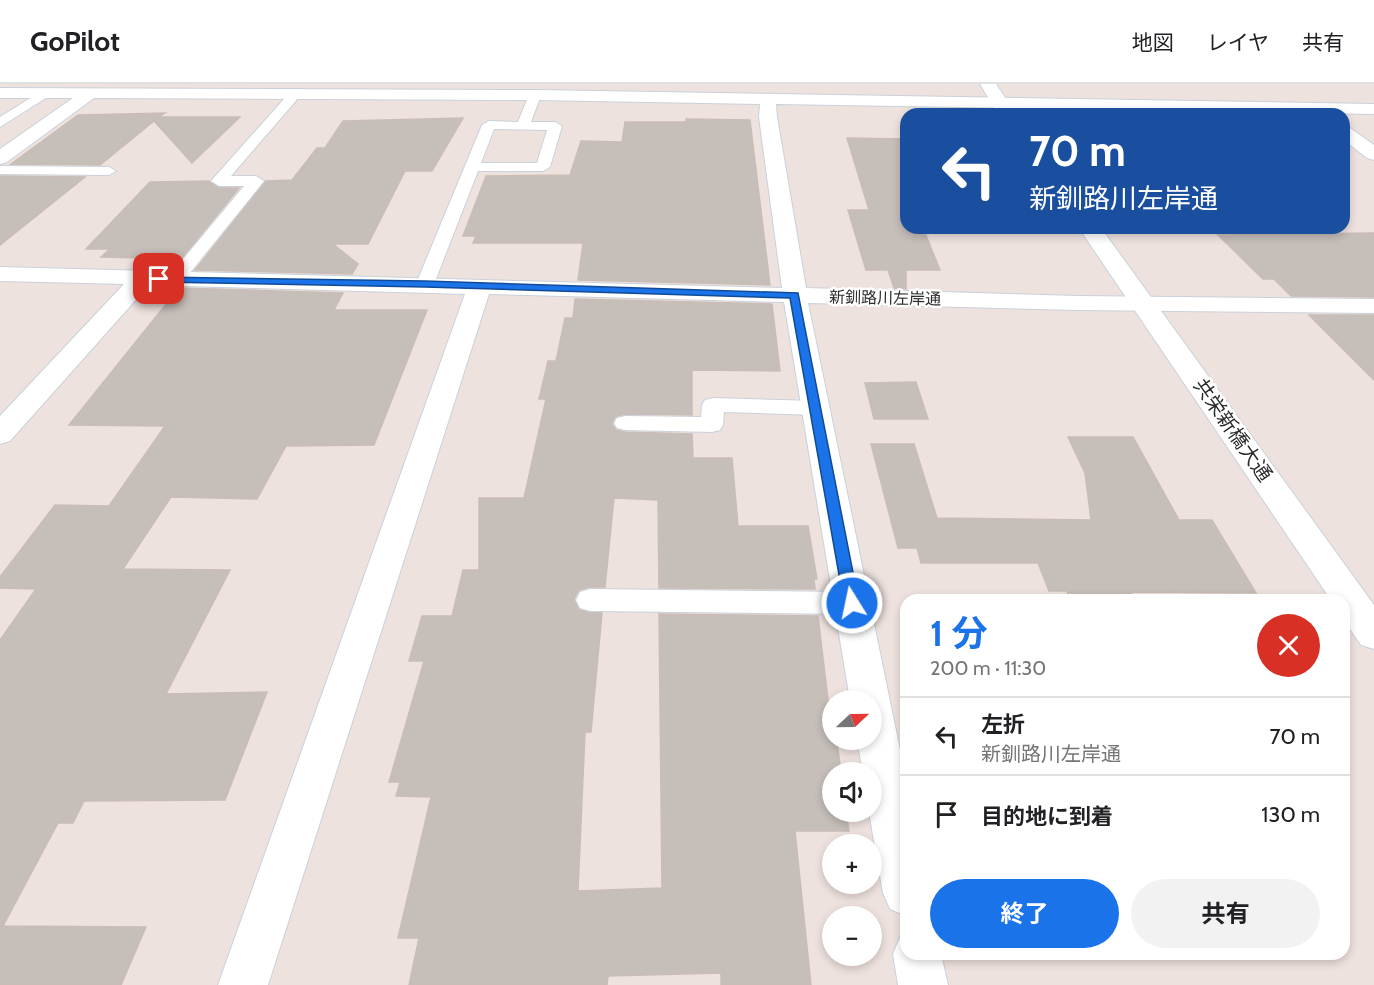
<!DOCTYPE html>
<html lang="ja">
<meta charset="utf-8">
<style>
body{margin:0;font-family:Cabin,"Noto Sans JP",sans-serif;background:#f2f2f2;color:#202124;height:100vh;display:flex;flex-direction:column;font-size:22px;white-space:nowrap}
*{box-sizing:border-box;margin:0}
p{font-size:20px;color:#757577}
.icon{flex:none;width:33px;height:33px;fill:none;stroke:currentColor;stroke-width:2;stroke-linecap:round;stroke-linejoin:round}
.map{position:relative;flex:1;overflow:hidden}
.drawer{position:absolute;left:900px;top:510px;width:450px;height:366px;display:flex;flex-direction:column;background:#fff;border-radius:18px;box-shadow:0 3px 9px #0003}
.drawer>*{flex:none}
.top-card{position:absolute;left:900px;top:24px;width:450px;height:126px;border-radius:18px;box-shadow:0 3px 9px #0003;background:#1a4fa0;color:#fff;overflow:hidden}
.needle{width:39px;rotate:68deg}
.buttons{position:absolute;left:822px;top:606px;display:grid;gap:12px}
.buttons a{display:grid;place-items:center;width:60px;height:60px;border-radius:50%;background:#fff;box-shadow:0 3px 9px #0003;font-size:30px}
.pin{position:absolute;display:grid;place-items:center;width:51px;height:51px;color:#fff;margin:-26px;border-radius:12px;box-shadow:0 3px 9px #0006}
.me{position:absolute;width:66px;margin:-33px;rotate:350deg;stroke-linejoin:round;filter:drop-shadow(0 0 4px #0008)}
.turn{display:flex;align-items:center;gap:21px;height:126px;padding:0 30px;font-size:27px}
.turn .icon{width:78px;height:78px;stroke-width:2.5}
.turn b{display:block;font-size:42px;line-height:51px}
.round{display:grid;place-items:center;flex:none;width:63px;height:63px;border-radius:32px;background:#f2f2f2}
.head{display:flex;align-items:center;justify-content:space-between;height:102px;padding:0 30px}
h1{font-size:36px;font-weight:700;line-height:45px;color:#1a73e8}
.action{display:flex;gap:12px;margin-top:auto;padding:12px 30px}
.action a{flex:1;height:69px;border-radius:36px;background:#1a73e8;color:#fff;font-size:24px;font-weight:700;line-height:69px;text-align:center}
.action a+a{background:#f2f2f2;color:#202124}
ul{padding:0;list-style:none}
li{display:flex;align-items:center;gap:18px;height:78px;padding:0 30px;border-top:2px solid #e0e0e0}
li div{flex:1}
li b{display:block;font-size:22px}
li em{font-style:normal}
header{display:flex;align-items:center;gap:36px;box-sizing:border-box;height:84px;padding:0 30px;background:#fff;border-bottom:2px solid #e0e0e0}
header strong{font-size:28px}
nav{display:flex;gap:33px;margin-inline-start:auto;font-size:21px}
.map>svg:first-child{display:block}
.building{fill:#c6beb9;stroke:#cabdb7;stroke-width:1.5}
.lines{fill:none;stroke-linecap:round;stroke-linejoin:round}
.service-casing{stroke:#c9d1da;stroke-width:2}
.minor-casing{stroke:#c9d1da;stroke-width:2}
.tertiary-casing{stroke:#c9d1da;stroke-width:2}
.service{fill:#fff;fill-rule:evenodd}
.minor{fill:#fff;fill-rule:evenodd}
.tertiary{fill:#fff;fill-rule:evenodd}
.route{fill:#1a73e8;stroke:#114b97;stroke-width:1.5}
.labels{text-anchor:middle;dominant-baseline:central;stroke-width:5;stroke-linejoin:round;paint-order:stroke}
.far-street-label{font-size:16px;fill:#2c2c2c;stroke:#fff}
.street-label{font-size:20px;fill:#2c2c2c;stroke:#fff}
</style>
<header>
<strong>GoPilot</strong>
<nav><a>地図</a><a>レイヤ</a><a>共有</a></nav>
</header>
<div class="map">
<svg width="1374" height="901" viewBox="0 0 1374 901">
<rect width="100%" height="100%" fill="#eee2de"/>
<g class="building">
<polygon points="165,29 159,33 240,33 192,79 154,37 100,81 11,80 78,31"/>
<polygon points="463,34 432,87 405,87 368,160 333,160 358,180 352,190 195,186 266,97 292,96 317,64 325,64 343,37"/>
<polygon points="686,35 750,36 770,201 578,196 583,159 473,159 476,152 463,152 486,92 570,91 581,57 622,58 625,38 686,38"/>
<polygon points="847,54 906,55 906,144 923,144 940,186 906,186 906,205 894,204 888,186 866,186 848,126 869,126"/>
<polygon points="0,92 85,93 0,161"/>
<polygon points="209,97 219,104 239,104 181,175 101,173 110,165 86,165 150,98"/>
<polygon points="1374,149 1374,213 1291,212 1274,195 1263,195 1218,151"/>
<polygon points="179,204 343,209 334,226 427,226 374,361 286,362 257,415 171,413 123,485 230,486 166,610 267,608 225,716 84,717 73,739 58,739 3,842 146,843 121,901 0,901 0,556 36,505 0,504 0,493 55,421 109,422 165,342 69,341"/>
<polygon points="575,215 772,220 780,287 692,286 692,331 625,330 615,333 612,340 616,346 625,348 692,350 693,374 732,374 738,442 808,442 817,495 814,495 815,505 659,504 658,416 614,414 605,503 590,503 579,506 574,515 579,526 602,529 591,648 585,648 578,807 662,804 659,530 818,532 833,658 837,658 841,688 832,688 832,728 846,728 849,747 795,747 811,901 721,901 721,889 608,892 607,901 409,901 419,854 398,854 431,713 396,712 400,698 389,698 424,577 409,577 422,532 452,532 463,486 479,486 479,414 524,414 546,315 539,315 548,277 556,277 565,234 573,234"/>
<polygon points="1309,231 1374,231 1374,296"/>
<polygon points="916,298 928,335 874,335 865,299"/>
<polygon points="1068,353 1133,353 1179,436 1212,436 1256,509 1131,508 1135,516 1070,516 1067,507 1049,507 1038,479 921,479 917,464 898,464 871,360 914,360 937,434 1091,436 1085,389"/>
</g>
<g class="lines">
<defs>
<g id="service">
<polygon points="45,5 51,9 49,12 0,43 0,33"/>
<polygon points="296,5 300,6 302,9 300,12 231,92 256,92 264,97 181,200 169,200 166,196 169,192 244,102 219,102 211,97 292,6"/>
<path d="M 535,7 L 541,11 L 531,38 L 555,38 L 562,42 L 550,83 L 543,87 L 478,87 L 434,200 L 431,204 L 419,204 L 416,200 L 482,41 L 489,37 L 518,38 L 529,11 ZM 494,45 L 547,46 L 537,79 L 481,79 Z"/>
<polygon points="0,82 109,83 116,87 109,91 0,90"/>
<polygon points="713,314 816,317 824,319 827,324 824,329 816,331 724,328 723,341 720,346 712,348 625,346 617,344 614,339 617,334 625,332 701,333 702,321 705,316"/>
<polygon points="590,505 852,508 862,511 866,519 862,527 852,530 590,527 580,524 576,516 580,508"/>
</g>
<g id="minor">
<polygon points="0,4 535,6 1374,20 1374,30 776,20 777,33 806,204 1078,212 1374,215 1374,229 1078,226 808,219 906,695 906,832 890,825 883,809 869,728 872,728 872,688 863,688 857,656 872,656 872,616 850,616 784,218 489,210 268,901 218,901 465,210 149,201 10,357 0,360 0,332 124,200 0,197 0,183 782,204 759,33 760,20 535,16 94,14 7,78 0,80 0,65 73,14 0,14"/>
<polygon points="1344,43 1350,44 1374,61 1374,76 1367,74 1344,56"/>
<polygon points="906,850 906,870 941,870 948,901 898,901 893,870 900,853"/>
</g>
<g id="tertiary">
<polygon points="980,0 996,0 1016,30 998,30"/>
<polygon points="1079,144 1101,144 1374,521 1374,565 1361,561 1344,536 1344,516 1331,516"/>
</g>
</defs>
<use href="#service" class="service-casing"/>
<use href="#minor" class="minor-casing"/>
<use href="#tertiary" class="tertiary-casing"/>
<use href="#service" class="service"/>
<use href="#minor" class="minor"/>
<use href="#tertiary" class="tertiary"/>
</g>
<polygon class="route" points="155,193 425,197 798,209 859,519 857,524 846,524 844,519 790,214 425,203 159,198 154,195"/>
<g class="labels">
<g class="far-street-label">
<text transform="translate(885 214) rotate(1)">新釧路川左岸通</text>
</g>
<g class="street-label">
<text transform="translate(1233 346) rotate(55)">共栄新橋大通</text>
</g>
</g>
</svg>
<div class="buttons">
<a><svg class="needle" viewBox="-14 -14 28 28"><path d="M0-13l5 13h-10z" fill="#e53935"/><path d="M0 13l5-13h-10z" fill="#757577"/></svg></a>
<a><svg class="icon" aria-label="sound" viewBox="0 0 24 24"><path d="M4 9h4l5-4v14l-5-4H4zM17 9q2 3 0 6"/></svg></a>
<a>+</a>
<a>−</a>
</div>
<div class="pin" style="left:159px;top:195px;background:#d93025"><svg class="icon" aria-label="arrive" viewBox="0 0 24 24"><path d="M6 21V4h12l-3 4 3 4H6"/></svg></div>
<svg class="me" style="left:852px;top:519px" viewBox="-20 -20 40 40"><circle r="17" fill="#1a73e8" stroke="#fff" stroke-width="3"/><path d="M0-11L8 9 0 5-8 9z" fill="#fff"/></svg>
<div class="top-card">
<div class="turn"><svg class="icon" aria-label="left" viewBox="0 0 24 24"><path d="M17 20v-9H6M10 6l-5 5 5 5"/></svg><div><b>70 m</b>新釧路川左岸通</div></div>
</div>
<section class="drawer">
<div class="head"><div><h1>1 分</h1><p>200 m · 11:30</p></div><a class="round" style="background:#d93025;color:#fff"><svg class="icon" aria-label="close" viewBox="0 0 24 24"><path d="M6 6l12 12M18 6L6 18"/></svg></a></div>
<ul>
<li><svg class="icon" aria-label="left" viewBox="0 0 24 24"><path d="M17 20v-9H6M10 6l-5 5 5 5"/></svg><div><b>左折</b><p>新釧路川左岸通</p></div><em>70 m</em></li>
<li><svg class="icon" aria-label="arrive" viewBox="0 0 24 24"><path d="M6 21V4h12l-3 4 3 4H6"/></svg><div><b>目的地に到着</b></div><em>130 m</em></li>
</ul>
<div class="action"><a>終了</a><a>共有</a></div>
</section>
</div>
